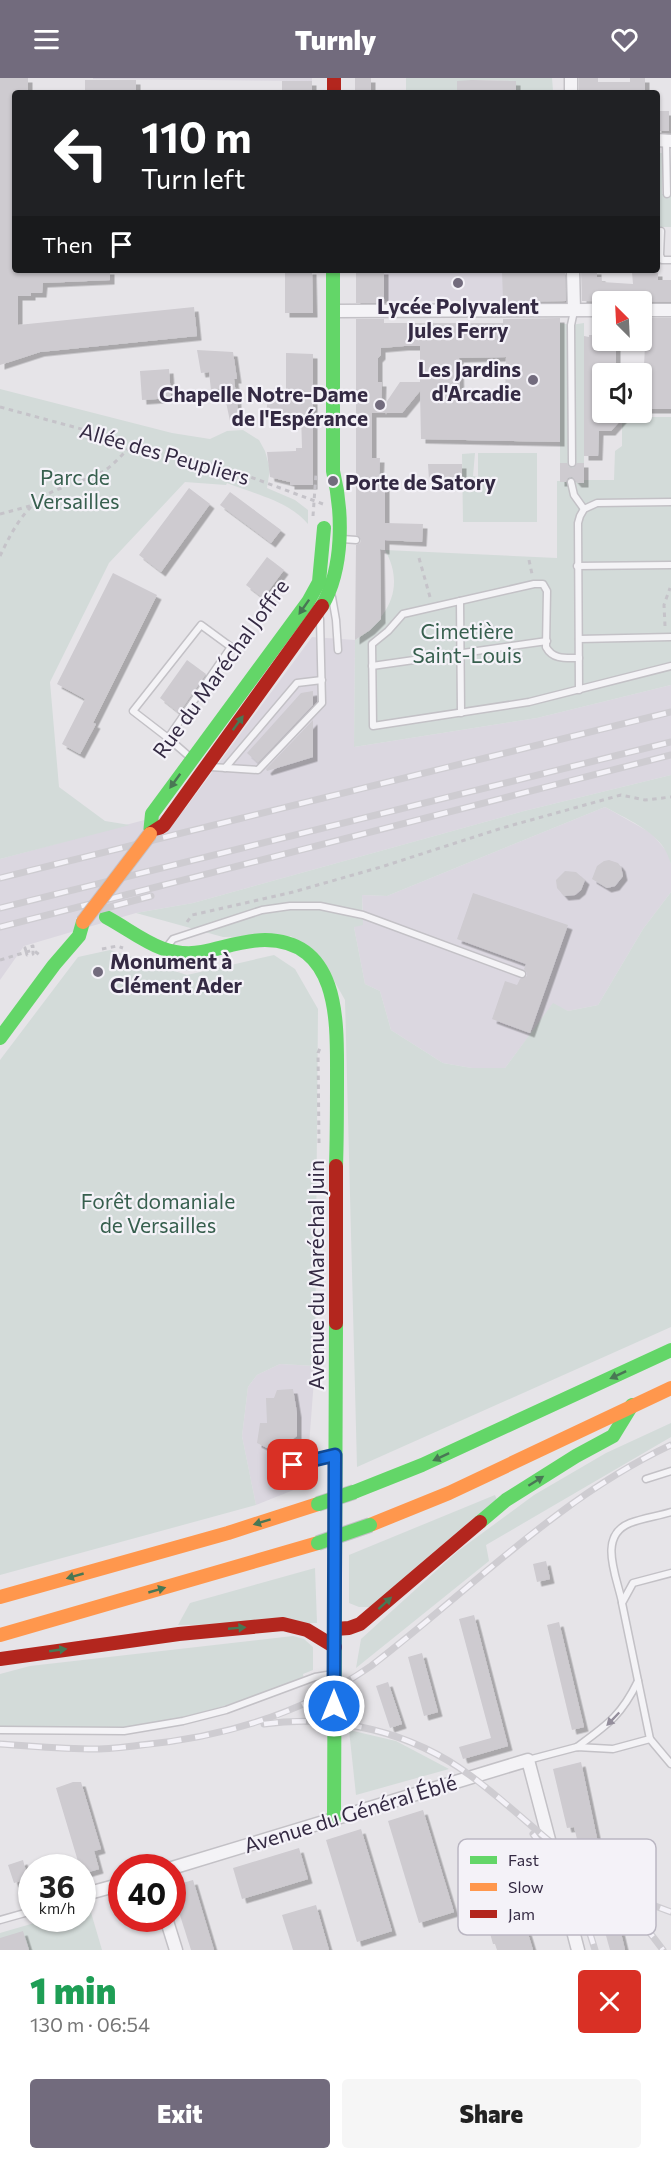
<!DOCTYPE html>
<meta charset="utf-8">
<style>
body{margin:0;font-family:Commissioner,sans-serif;background:#f6f6f6;color:#222;height:100vh;display:flex;flex-direction:column;font-size:22px;white-space:nowrap}
*{box-sizing:border-box;margin:0}
p{font-size:20px;color:#767676}
.icon{flex:none;width:33px;height:33px;fill:none;stroke:currentColor;stroke-width:2;stroke-linecap:round;stroke-linejoin:round}
.map{position:relative;height:1872px;overflow:hidden}
.panel{display:flex;flex-direction:column;background:#fff;flex:1}
.panel>*{flex:none}
.top-card{position:absolute;left:12px;top:12px;width:648px;height:183px;border-radius:6px;box-shadow:0 2px 4px #0004;background:#202124;color:#fff;overflow:hidden}
.needle{width:39px;rotate:336deg}
.buttons{position:absolute;left:592px;top:213px;display:grid;gap:12px}
.buttons a{display:grid;place-items:center;width:60px;height:60px;border-radius:6px;background:#fff;box-shadow:0 2px 4px #0004;font-size:30px}
.speed{position:absolute;left:18px;top:1776px;display:flex;gap:12px;font-size:30px;font-weight:700;text-align:center}
.speed>*{display:grid;place-content:center;width:78px;height:78px;border-radius:50%;background:#fff;box-shadow:0 2px 4px #0004;line-height:1}
.speed small{font-size:15px;font-weight:400}
.speed .limit{border:9px solid #d22;background:#fff;color:#111}
.pin{position:absolute;display:grid;place-items:center;width:51px;height:51px;color:#fff;margin:-26px;border-radius:12px;box-shadow:0 3px 9px #0006}
.me{position:absolute;width:66px;margin:-33px;rotate:0deg;stroke-linejoin:round;filter:drop-shadow(0 0 4px #0008)}
.turn{display:flex;align-items:center;gap:21px;height:126px;padding:0 30px;font-size:27px}
.turn .icon{width:78px;height:78px;stroke-width:2.5}
.turn b{display:block;font-size:42px;line-height:51px}
.then{display:flex;align-items:center;height:57px;padding:0 30px;background:#0003;gap:12px;font-size:22px}
.round{display:grid;place-items:center;flex:none;width:63px;height:63px;border-radius:6px;background:#f6f6f6}
.summary{display:flex;align-items:center;justify-content:space-between;height:102px;padding:0 30px}
h1{font-size:36px;font-weight:800;line-height:45px;color:#1e9e55}
.cta{display:flex;gap:12px;margin-top:auto;padding:12px 30px}
.cta a{flex:1;height:69px;border-radius:6px;background:#726b7d;color:#fff;font-size:24px;font-weight:800;line-height:69px;text-align:center}
.cta a+a{background:#f6f6f6;color:#222}
header{display:flex;justify-content:space-between;align-items:center;height:78px;padding:0 30px;background:#726b7d;color:#fff;font-size:27px;font-weight:800}
.map>svg:first-child{display:block}
.built{fill:#dbd7e0}
.green{fill:#d3dbd9}
.building{fill:#cecbd0;fill-rule:evenodd;filter:url(#shadow)}
.lines{fill:none;stroke-linecap:round;stroke-linejoin:round}
.lane-casing{stroke:#c3c1c6;stroke-width:9}
.street-casing{stroke:#c3c1c6;stroke-width:15}
.path{stroke:#c5c3c9;stroke-width:3;stroke-dasharray:4.5 4.5;stroke-linecap:butt}
.lane{stroke:#f4f3f6;stroke-width:6}
.street{stroke:#f4f3f6;stroke-width:12}
.fast{stroke:#63d668;stroke-width:14}
.slow{stroke:#ff974d;stroke-width:14}
.jam{stroke:#b3261e;stroke-width:14}
.rail-casing{stroke:#ceccd1;stroke-width:7}
.rail{stroke:#f4f2f8;stroke-width:4.5;stroke-dasharray:14;stroke-linecap:butt}
.fast-bridge-casing{stroke:#c3c0c6;stroke-width:16;stroke-linecap:butt}
.slow-bridge-casing{stroke:#c3c0c6;stroke-width:16;stroke-linecap:butt}
.fast-bridge{stroke:#63d668;stroke-width:14}
.slow-bridge{stroke:#ff974d;stroke-width:14}
.oneway{fill:#497754}
.oneway2{fill:#948e9c}
.route-casing{stroke:#114b97;stroke-width:15}
.route{stroke:#1a73e8;stroke-width:10}
.poi-dot{fill:#726b7d;stroke:#f4f2f8;stroke-width:2}
.labels{text-anchor:middle;dominant-baseline:central;stroke-width:4.5;stroke-linejoin:round;paint-order:stroke}
.poi-label{font-size:21px;font-weight:bold;fill:#342a43;stroke:#f4f2f8;text-anchor:end}
.street-label{font-size:21px;fill:#342a43;stroke:#f4f2f8}
.park-label{font-size:21px;fill:#375f4e;stroke:#f4f2f8}
.key{fill:#f4f2f8;stroke:#bab6c2;stroke-width:1.5}
.key-label{font-size:16px;fill:#342a43}
</style>
<header><svg class="icon" aria-label="menu" viewBox="0 0 24 24"><path d="M4 6h16M4 12h16M4 18h16"/></svg>Turnly<svg class="icon" aria-label="heart" viewBox="0 0 24 24"><path d="M12 20l-8-8c-3-5 5-10 8-4 3-6 11-1 8 4z"/></svg></header>
<div class="map">
<svg width="671" height="1872" viewBox="0 0 671 1872">
<defs>
<filter id="shadow"><feDropShadow dx="4.5" dy="4.5" stdDeviation="0" flood-color="#0004"/></filter>
</defs>
<rect width="100%" height="100%" fill="#e6e4e8"/>
<g class="built">
<polygon points="93,0 312,0 312,3 93,1"/>
<polygon points="356,192 560,192 561,223 356,223"/>
<polygon points="312,559 355,562 354,669 537,640 671,607 671,697 524,733 193,825 136,835 24,868 0,902 0,781 185,731"/>
<polygon points="605,729 651,755 669,776 671,787 671,814 643,851 598,927 568,933 553,926 505,990 472,990 443,985 391,952 380,913 365,906 354,849 363,837 362,817 387,818"/>
<polygon points="280,1286 315,1288 306,1407 256,1427 242,1358 248,1309 257,1297"/>
</g>
<g class="green">
<polygon points="406,0 552,0 553,13 547,12 547,15 516,15 516,3 472,2 457,15 406,15"/>
<polygon points="657,75 662,75 662,116 671,116 671,149 657,149"/>
<path d="M 560,245 L 571,247 L 584,245 L 584,402 L 614,402 L 615,373 L 622,368 L 622,339 L 671,339 L 671,607 L 537,640 L 354,669 L 355,562 C 388,540 406,510 385,472 L 557,480 L 557,403 L 560,403 Z"/>
<path d="M 0,311 L 172,355 L 210,361 L 227,353 L 243,352 L 259,362 L 265,373 L 270,391 L 267,410 L 295,422 L 308,432 L 308,446 C 289,423 254,416 227,405 L 226,407 L 185,404 L 109,485 L 50,604 L 59,709 L 105,743 L 130,747 L 0,781 Z"/>
<polygon points="475,375 473,398 478,399 478,375 537,375 537,444 463,444 462,376"/>
<path d="M 671,697 L 671,787 C 665,756 630,743 605,729 L 387,818 L 362,817 L 363,847 L 354,849 L 365,906 L 380,913 L 391,952 L 443,985 L 472,990 L 505,990 L 553,925 L 568,933 L 598,927 L 643,851 L 671,814 L 671,1249 L 357,1389 L 345,922 L 323,883 L 291,858 L 223,859 L 136,835 L 193,825 L 524,733 Z"/>
<polygon points="110,872 187,897 274,877 295,891 318,931 315,1288 280,1286 257,1297 248,1309 242,1358 256,1427 0,1497 0,982 78,879"/>
<polygon points="671,1345 671,1359 486,1467 489,1483 356,1590 361,1561 458,1473 534,1417 606,1375"/>
<polygon points="495,1417 497,1422 372,1529 359,1529 349,1525 349,1477"/>
<polygon points="315,1490 317,1545 178,1547 190,1525"/>
<polygon points="293,1558 304,1561 313,1569 313,1592 303,1596 304,1602 184,1641 122,1650 0,1649 0,1596 30,1588"/>
<polygon points="349,1652 396,1663 449,1691 356,1717"/>
<polygon points="90,1831 102,1872 0,1872 0,1855 48,1841 82,1840 83,1832"/>
</g>
<g class="building">
<polygon points="0,0 28,0 28,15 15,15 15,192 110,192 110,202 43,205 42,215 31,215 31,218 18,218 18,247 194,229 197,258 40,274 0,287"/>
<rect x="355" y="0" width="16" height="15"/>
<polygon points="579,0 598,0 598,4 630,4 630,0 645,0 645,15 579,15"/>
<rect x="85" y="2" width="51" height="13"/>
<polygon points="472,2 516,3 516,15 457,15 457,3"/>
<rect x="282" y="3" width="30" height="12"/>
<rect x="657" y="33" width="12" height="20"/>
<polygon points="285,192 312,192 313,235 285,235"/>
<rect x="356" y="192" width="28" height="33"/>
<polygon points="502,192 565,192 566,223 503,224"/>
<polygon points="581,192 597,192 597,199 601,199 602,204 633,206 632,194 658,194 658,202 671,202 671,224 582,223"/>
<path d="M 560,240 L 560,364 L 421,361 L 420,313 L 402,335 L 372,335 L 372,380 L 380,380 L 379,403 L 385,403 L 385,445 L 423,446 L 422,464 L 385,462 L 385,472 L 380,471 L 381,541 L 370,552 L 355,562 L 356,467 L 360,465 L 361,462 L 356,457 L 356,241 L 384,241 L 384,245 L 503,245 L 503,241 ZM 404,268 L 420,268 L 420,304 L 400,304 L 381,332 L 382,304 L 378,304 L 378,280 L 381,277 L 381,270 ZM 506,279 L 505,325 L 460,324 L 459,280 Z"/>
<polygon points="642,240 671,240 671,331 642,331 645,267 642,267"/>
<polygon points="589,257 603,257 603,262 616,262 616,296 603,296 603,334 628,334 611,353 599,353 598,378 584,378 584,258 589,259"/>
<polygon points="197,272 233,274 237,301 234,301 239,341 230,343 223,310 211,312 209,294 201,295"/>
<polygon points="286,275 313,276 313,407 290,407 290,404 270,399 267,374 296,373 296,370 302,370 301,336 266,334 268,322 286,323"/>
<polygon points="169,291 171,320 142,322 140,293"/>
<polygon points="560,385 567,385 569,389 573,390 577,385 584,385 584,405 577,405 572,399 568,400 566,404 560,404"/>
<polygon points="428,386 462,386 462,402 429,402"/>
<polygon points="189,410 210,426 161,494 139,477"/>
<polygon points="230,414 281,452 271,465 220,427"/>
<polygon points="267,479 284,492 263,520 246,507"/>
<polygon points="113,495 157,517 93,645 96,646 80,676 62,666 85,621 57,606"/>
<polygon points="187,582 206,596 179,635 160,620"/>
<polygon points="313,613 313,627 258,685 247,675 301,615"/>
<polygon points="313,642 313,679 267,693 266,691"/>
<polygon points="609,782 618,785 621,789 623,798 615,808 607,810 592,801 597,788 604,783"/>
<polygon points="565,793 576,794 585,802 581,812 575,817 564,818 557,810 556,802"/>
<polygon points="473,815 568,847 530,955 492,941 505,903 517,907 520,901 527,898 527,895 524,891 526,886 457,861"/>
<polygon points="293,1311 297,1335 297,1358 275,1374 257,1365 260,1345 267,1345 266,1320 274,1320 277,1312"/>
<polygon points="546,1483 550,1501 537,1504 533,1486"/>
<polygon points="474,1537 508,1668 463,1681 459,1669 491,1660 459,1541"/>
<polygon points="559,1544 584,1649 572,1652 547,1547"/>
<polygon points="422,1575 438,1634 424,1638 408,1579"/>
<polygon points="388,1604 402,1646 390,1650 376,1608"/>
<polygon points="581,1684 598,1765 579,1769 574,1749 567,1750 553,1691"/>
<polygon points="73,1704 81,1704 101,1771 94,1773 99,1791 82,1796 82,1790 80,1790 56,1710"/>
<polygon points="423,1732 454,1834 419,1845 388,1743"/>
<polygon points="361,1751 392,1853 357,1864 326,1762"/>
<polygon points="299,1770 308,1801 242,1821 233,1790"/>
<polygon points="502,1771 519,1826 538,1821 543,1837 537,1846 526,1849 533,1872 497,1872 495,1866 493,1866 469,1781"/>
<polygon points="23,1782 28,1801 14,1805 8,1787"/>
<polygon points="193,1802 214,1872 191,1872 172,1812 172,1808"/>
<polygon points="316,1827 329,1872 293,1872 282,1837"/>
<polygon points="620,1851 625,1872 610,1872 605,1854"/>
<polygon points="23,1853 29,1872 0,1872 0,1860"/>
</g>
<g class="lines">
<defs>
<g id="lane">
<polyline points="666,63 667,116"/>
<polyline points="661,153 660,177 662,182 671,182"/>
<polyline points="572,385 571,247 574,233"/>
<polyline points="571,404 574,417 584,431"/>
<polyline points="342,461 356,462"/>
<polyline points="577,488 671,487"/>
<polyline points="332,519 336,542 338,572"/>
<polyline points="460,523 461,635"/>
<polyline points="579,561 671,559"/>
<path d="M 579,580 C 566,580 553,582 546,569 L 547,513 L 543,506 L 534,506 L 403,536 L 388,553 L 372,566 L 373,648 L 529,624 L 671,588"/>
<polyline points="372,588 547,563"/>
<polyline points="579,612 578,445 580,438 584,431 597,425 671,424"/>
<polyline points="168,660 133,633 201,547 231,569 168,660 191,680"/>
<polyline points="211,689 258,692 322,625 320,541"/>
<polyline points="225,690 297,605 322,602"/>
<polyline points="166,870 173,861 262,832 290,828 320,828 363,837 522,896"/>
<polyline points="277,1390 334,1377"/>
<polyline points="646,1401 671,1393"/>
<path d="M 622,1524 C 617,1499 597,1458 630,1445 C 643,1440 658,1438 671,1434"/>
<polyline points="0,1652 124,1653 183,1643 226,1632 315,1599 333,1596"/>
<polyline points="650,1661 671,1686"/>
<path d="M 577,1669 C 607,1647 621,1638 638,1603"/>
<polyline points="528,1682 577,1669 613,1671 650,1661 622,1525 633,1505 671,1495"/>
<polyline points="0,1842 32,1833"/>
</g>
<g id="street">
<polyline points="571,0 571,15"/>
<polyline points="657,62 671,63"/>
<polyline points="573,192 574,232"/>
<polyline points="642,232 671,232"/>
<polyline points="334,233 603,232"/>
<polyline points="172,1790 528,1682 578,1872"/>
<polyline points="82,1817 122,1806"/>
<polyline points="166,1840 176,1872"/>
</g>
</defs>
<use href="#lane" class="lane-casing"/>
<use href="#street" class="street-casing"/>
<g class="path">
<polyline points="0,329 229,391 323,426"/>
<polyline points="0,436 30,428"/>
<polyline points="313,438 316,396"/>
<path d="M 0,478 C 11,455 24,429 48,416 C 65,407 86,403 104,393 C 115,386 125,373 135,364"/>
<polyline points="419,480 430,519"/>
<polyline points="529,482 532,496"/>
<polyline points="665,548 664,527 670,510"/>
<polyline points="187,844 192,837 293,814 381,789 502,750 621,717 645,722 671,719"/>
<polyline points="102,871 117,868 123,870"/>
<polyline points="26,873 25,870 33,868 33,872 41,878"/>
<polyline points="26,873 27,877 33,876 33,872"/>
<polyline points="0,882 33,872"/>
<polyline points="319,1065 318,975 320,970"/>
</g>
<use href="#lane" class="lane"/>
<use href="#street" class="street"/>
<g class="fast">
<path d="M 322,528 C 344,490 343,434 333,393 L 333,192"/>
<polyline points="150,756 152,736 308,524 319,504 324,450"/>
<path d="M 106,839 C 138,856 162,881 202,874 C 223,870 244,862 265,862 C 341,863 337,946 337,1001 C 337,1030 337,1059 336,1088"/>
<polyline points="0,960 54,887 79,858 83,844"/>
<polyline points="354,1414 422,1387 671,1272"/>
<polyline points="480,1444 506,1422 576,1378 613,1358 632,1327"/>
<polyline points="334,1741 336,1245"/>
</g>
<g class="slow">
<polyline points="370,1447 449,1415 671,1310"/>
<polyline points="0,1519 228,1455 318,1426"/>
<polyline points="0,1557 318,1465"/>
</g>
<g class="jam">
<polyline points="334,0 334,15"/>
<polyline points="150,756 164,747 322,528"/>
<polyline points="336,1245 336,1088"/>
<polyline points="335,1551 349,1550 360,1546 480,1444"/>
<polyline points="0,1581 179,1556 283,1546 307,1552 335,1569"/>
</g>
<defs>
<g id="rail">
<polyline points="0,800 671,634"/>
<polyline points="0,830 671,664"/>
<polyline points="87,835 151,818"/>
<polyline points="0,849 671,677"/>
<path d="M 264,1646 C 337,1636 412,1654 471,1698 C 498,1718 523,1741 548,1762 C 589,1796 632,1828 663,1872"/>
<path d="M 0,1666 C 32,1668 63,1671 95,1671 C 111,1671 126,1669 141,1667 C 224,1659 302,1636 371,1588 C 469,1513 558,1420 671,1367"/>
<path d="M 533,1756 C 561,1792 583,1828 595,1872"/>
<polyline points="609,1807 634,1820 671,1834"/>
</g>
</defs>
<use href="#rail" class="rail-casing"/>
<use href="#rail" class="rail"/>
<defs>
<g id="fast-bridge">
<polyline points="318,1426 354,1414"/>
<polyline points="318,1465 370,1447"/>
</g>
<polyline id="slow-bridge" points="83,844 150,756"/>
</defs>
<use href="#fast-bridge" class="fast-bridge-casing"/>
<use href="#slow-bridge" class="slow-bridge-casing"/>
<use href="#fast-bridge" class="fast-bridge"/>
<use href="#slow-bridge" class="slow-bridge"/>
</g>
<defs><path id="oneway-solid" d="M-6-.8H1V-3.2L6.5 0L1 3.2V.8H-6Z" transform="scale(1.5)"/></defs>
<g class="oneway">
<use href="#oneway-solid" transform="translate(304 529) rotate(125)"/>
<use href="#oneway-solid" transform="translate(238 645) rotate(-54)"/>
<use href="#oneway-solid" transform="translate(175 703) rotate(126)"/>
<use href="#oneway-solid" transform="translate(618 1297) rotate(155)"/>
<use href="#oneway-solid" transform="translate(441 1379) rotate(155)"/>
<use href="#oneway-solid" transform="translate(536 1403) rotate(-32)"/>
<use href="#oneway-solid" transform="translate(262 1444) rotate(163)"/>
<use href="#oneway-solid" transform="translate(75 1498) rotate(164)"/>
<use href="#oneway-solid" transform="translate(157 1512) rotate(-16)"/>
<use href="#oneway-solid" transform="translate(385 1525) rotate(-42)"/>
<use href="#oneway-solid" transform="translate(237 1550) rotate(-5)"/>
<use href="#oneway-solid" transform="translate(58 1572) rotate(-8)"/>
</g>
<use class="oneway2" href="#oneway-solid" transform="translate(613 1641) rotate(134)"/>
<g class="lines">
<defs>
<polyline id="route" points="293,1387 335,1377 334,1628"/>
</defs>
<use href="#route" class="route-casing"/>
<use href="#route" class="route"/>
</g>
<g class="poi-dot">
<circle cx="458" cy="205" r="6"/>
<circle cx="533" cy="302" r="6"/>
<circle cx="380" cy="327" r="6"/>
<circle cx="333" cy="403" r="6"/>
<circle cx="98" cy="894" r="6"/>
</g>
<g class="labels">
<g class="poi-label">
<text x="458" y="227" text-anchor="middle">Lycée Polyvalent<tspan x="458" dy="24">Jules Ferry</tspan></text>
<text x="521" y="290">Les Jardins<tspan x="521" dy="24">d'Arcadie</tspan></text>
<text x="368" y="315">Chapelle Notre-Dame<tspan x="368" dy="24">de l'Espérance</tspan></text>
<text x="345" y="403" text-anchor="start">Porte de Satory</text>
<text x="110" y="882" text-anchor="start">Monument à<tspan x="110" dy="24">Clément Ader</tspan></text>
</g>
<g class="street-label">
<text transform="translate(165 375) rotate(16)">Allée des Peupliers</text>
<text transform="translate(220 590) rotate(-54)">Rue du Maréchal Joffre</text>
<text transform="translate(315 1197) rotate(-90)">Avenue du Maréchal Juin</text>
<text transform="translate(350 1735) rotate(-17)">Avenue du Général Éblé</text>
</g>
<g class="park-label">
<text x="75" y="398">Parc de<tspan x="75" dy="24">Versailles</tspan></text>
<text x="467" y="552">Cimetière<tspan x="467" dy="24">Saint-Louis</tspan></text>
<text x="158" y="1122">Forêt domaniale<tspan x="158" dy="24">de Versailles</tspan></text>
</g>
</g>
<rect x="458" y="1761" width="198" height="96" rx="9" class="key"/>
<rect x="470" y="1778" width="27" height="8" fill="#63d668"/>
<rect x="470" y="1805" width="27" height="8" fill="#ff974d"/>
<rect x="470" y="1832" width="27" height="8" fill="#b3261e"/>
<g class="key-label">
<text x="508" y="1788">Fast</text>
<text x="508" y="1815">Slow</text>
<text x="508" y="1842">Jam</text>
</g>
</svg>
<div class="buttons">
<a><svg class="needle" viewBox="-14 -14 28 28"><path d="M0-13l5 13h-10z" fill="#e53935"/><path d="M0 13l5-13h-10z" fill="#767676"/></svg></a>
<a><svg class="icon" aria-label="sound" viewBox="0 0 24 24"><path d="M4 9h4l5-4v14l-5-4H4zM17 9q2 3 0 6"/></svg></a>
</div>
<div class="speed"><div>36<small>km/h</small></div><div class="limit">40</div></div>
<div class="pin" style="left:293px;top:1387px;background:#d93025"><svg class="icon" aria-label="arrive" viewBox="0 0 24 24"><path d="M6 21V4h12l-3 4 3 4H6"/></svg></div>
<svg class="me" style="left:334px;top:1628px" viewBox="-20 -20 40 40"><circle r="17" fill="#1a73e8" stroke="#fff" stroke-width="3"/><path d="M0-11L8 9 0 5-8 9z" fill="#fff"/></svg>
<div class="top-card">
<div class="turn"><svg class="icon" aria-label="left" viewBox="0 0 24 24"><path d="M17 20v-9H6M10 6l-5 5 5 5"/></svg><div><b>110 m</b>Turn left</div></div>
<div class="then">Then<svg class="icon" aria-label="arrive" viewBox="0 0 24 24"><path d="M6 21V4h12l-3 4 3 4H6"/></svg></div>
</div>
</div>
<section class="panel">
<div class="summary"><div><h1>1 min</h1><p>130 m · 06:54</p></div><a class="round" style="background:#d93025;color:#fff"><svg class="icon" aria-label="close" viewBox="0 0 24 24"><path d="M6 6l12 12M18 6L6 18"/></svg></a></div>
<div class="cta"><a>Exit</a><a>Share</a></div>
</section>
